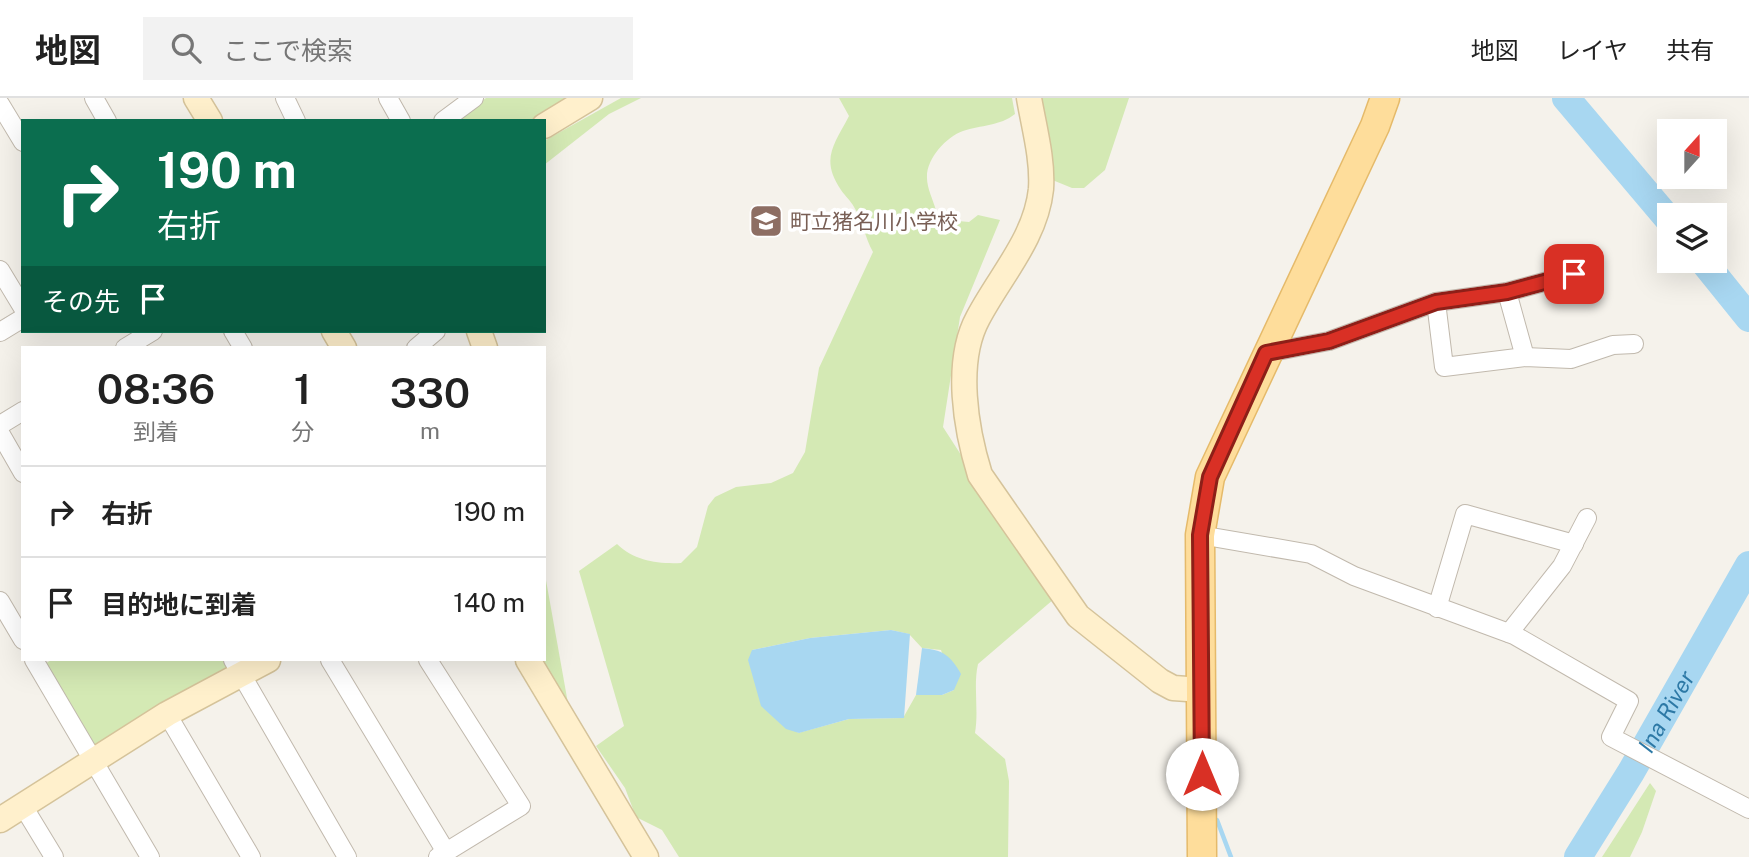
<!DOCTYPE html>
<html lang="ja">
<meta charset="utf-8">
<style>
body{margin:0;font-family:"Public Sans","Noto Sans JP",sans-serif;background:#f2f2f2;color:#222;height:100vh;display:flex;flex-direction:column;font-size:26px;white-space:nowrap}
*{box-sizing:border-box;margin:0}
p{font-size:23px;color:#767676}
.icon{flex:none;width:38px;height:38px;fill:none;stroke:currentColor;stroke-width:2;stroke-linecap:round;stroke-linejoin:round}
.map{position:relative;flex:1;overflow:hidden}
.sheet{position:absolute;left:21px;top:248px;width:525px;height:315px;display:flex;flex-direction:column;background:#fff;border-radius:0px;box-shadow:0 7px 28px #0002}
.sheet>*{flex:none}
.hud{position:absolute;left:21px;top:21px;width:525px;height:214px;border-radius:0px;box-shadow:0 7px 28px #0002;background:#0b6e4f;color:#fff;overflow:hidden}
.needle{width:46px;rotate:21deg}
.buttons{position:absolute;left:1657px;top:21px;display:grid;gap:14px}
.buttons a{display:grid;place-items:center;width:70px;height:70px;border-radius:0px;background:#fff;box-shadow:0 7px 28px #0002;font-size:35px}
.pin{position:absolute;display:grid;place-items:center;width:60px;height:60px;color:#fff;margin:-30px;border-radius:14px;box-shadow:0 4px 10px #0006}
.me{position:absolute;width:77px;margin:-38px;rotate:0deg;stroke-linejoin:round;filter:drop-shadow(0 0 5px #0008)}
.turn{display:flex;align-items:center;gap:24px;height:147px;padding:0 21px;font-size:32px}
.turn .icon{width:91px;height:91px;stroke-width:2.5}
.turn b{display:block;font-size:49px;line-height:60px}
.then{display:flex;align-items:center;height:66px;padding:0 21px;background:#0003;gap:14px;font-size:26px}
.eta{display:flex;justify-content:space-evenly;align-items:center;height:119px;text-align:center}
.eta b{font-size:42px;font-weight:600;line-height:49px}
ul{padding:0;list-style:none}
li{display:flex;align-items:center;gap:21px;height:91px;padding:0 21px;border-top:2px solid #e0e0e0}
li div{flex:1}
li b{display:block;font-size:26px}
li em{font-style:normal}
header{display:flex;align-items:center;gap:42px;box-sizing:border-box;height:98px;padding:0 35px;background:#fff;border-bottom:2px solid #e0e0e0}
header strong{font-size:33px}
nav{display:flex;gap:38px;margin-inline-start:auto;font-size:24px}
.search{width:490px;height:63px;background:#f2f2f2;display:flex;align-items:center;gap:18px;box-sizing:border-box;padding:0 24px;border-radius:0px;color:#767676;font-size:26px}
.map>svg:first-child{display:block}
.green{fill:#d4e9b4;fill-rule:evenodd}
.water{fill:#a8d7f1}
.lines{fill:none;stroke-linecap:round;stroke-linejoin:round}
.stream{stroke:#a8d7f1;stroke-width:4.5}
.river{stroke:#a8d7f1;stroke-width:28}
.street-casing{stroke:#c1b9ad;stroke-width:20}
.secondary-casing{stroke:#d5c39a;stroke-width:27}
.primary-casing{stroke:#e5ba6a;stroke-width:31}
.street{stroke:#fff;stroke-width:18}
.secondary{stroke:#fff0cc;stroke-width:24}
.primary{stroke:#fedd9b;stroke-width:28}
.route-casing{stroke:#8d1f18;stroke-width:18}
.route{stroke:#d93025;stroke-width:12}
.labels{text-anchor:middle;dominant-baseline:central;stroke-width:7;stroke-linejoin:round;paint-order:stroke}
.education-label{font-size:21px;fill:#785e54;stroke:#fff;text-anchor:start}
.water-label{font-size:23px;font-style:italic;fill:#2d79a6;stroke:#fff}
</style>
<header>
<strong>地図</strong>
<div class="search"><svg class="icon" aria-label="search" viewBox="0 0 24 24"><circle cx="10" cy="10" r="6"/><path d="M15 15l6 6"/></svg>ここで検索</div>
<nav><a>地図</a><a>レイヤ</a><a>共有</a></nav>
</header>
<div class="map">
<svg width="1749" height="759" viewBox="0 0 1749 759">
<rect width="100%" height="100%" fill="#f5f2eb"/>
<g class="green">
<polygon points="486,0 572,0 537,23 455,23"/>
<polygon points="621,0 641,0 609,16 544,67 544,43"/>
<path d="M 839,0 L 1012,0 L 1015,16 C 1000,28 981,27 963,33 C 946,39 926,61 927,80 C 927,90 933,102 936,112 L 958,123 L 969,124 L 978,117 L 1000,122 L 960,219 L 943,329 L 1054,501 L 978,566 C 973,588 979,612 975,635 L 1005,661 L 1009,683 L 1008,759 L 679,759 L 662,732 L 636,719 L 625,690 L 596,648 L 624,628 L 579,473 L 617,446 C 635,463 657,466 681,465 L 697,449 L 708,408 L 715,399 L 736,389 L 771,385 L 793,375 L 805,354 L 819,270 L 873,154 C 865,140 862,121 854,109 C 851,103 845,98 841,92 C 820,61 834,47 849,18 ZM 891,532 L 909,536 L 922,550 L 941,552 L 954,592 L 942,597 L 916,597 L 903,620 L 849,621 L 798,635 L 752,552 L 810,540 Z"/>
<polygon points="1042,0 1129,0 1105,72 1084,90 1072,90 1050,81"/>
<polygon points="544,471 574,639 528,562 544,562"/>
<polygon points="51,562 233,562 243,578 93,663 39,570"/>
<polygon points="1650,685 1656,693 1642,734 1630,759 1602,759"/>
</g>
<g class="water">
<polygon points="891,532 910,536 904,620 849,621 799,635 786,631 761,608 748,562 752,552 810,540"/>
<path d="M 922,550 C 943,552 950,557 961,576 L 954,592 L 942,597 L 916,597 Z"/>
</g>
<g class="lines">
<polyline class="stream" points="1217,722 1231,759"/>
<g class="river">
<polyline points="1566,0 1670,123"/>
<polyline points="1703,163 1749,220"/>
<path id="s1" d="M 1578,759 L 1631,674 L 1749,467"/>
</g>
<defs>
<g id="street">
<polyline points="94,0 107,23"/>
<polyline points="285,0 296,23"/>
<polyline points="388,0 401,23"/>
<polyline points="0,6 23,44"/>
<polyline points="443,23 474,0"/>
<polyline points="0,172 23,210"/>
<polyline points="1507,194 1525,259"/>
<polyline points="1436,204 1444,269 1525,259 1571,261 1613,247 1634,246"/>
<polyline points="233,233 243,250"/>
<polyline points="0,234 23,220"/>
<polyline points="125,250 153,233"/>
<polyline points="416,250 436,233"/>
<polyline points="1266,255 1329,243 1436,204 1507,194 1574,176"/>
<polyline points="0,327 23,313"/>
<polyline points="0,335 23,375"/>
<polyline points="1200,437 1311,456 1354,478 1514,537 1629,603 1611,639 1749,711"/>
<polyline points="0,503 23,542"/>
<polyline points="1437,510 1465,416 1574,446"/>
<polyline points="1509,535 1562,468 1587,420"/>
<polyline points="34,562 150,759"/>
<polyline points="233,562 347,759"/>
<polyline points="330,562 446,754"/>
<polyline points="428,562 521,708 438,759"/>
<polyline points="167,616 251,759"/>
<polyline points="23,708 54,759"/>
</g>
<g id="secondary">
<polyline points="196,0 210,23"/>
<path d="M 1029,0 C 1034,29 1043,61 1041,91 C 1036,140 1000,178 978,220 C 954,264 966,332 980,377 L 1078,518 L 1160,583 L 1173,590 L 1202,592"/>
<polyline points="544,28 590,0"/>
<polyline points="334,233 344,250"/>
<polyline points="479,233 485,250"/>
<polyline points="528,562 646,759"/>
<polyline points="0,722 167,616 268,562"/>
</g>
<polyline id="primary" points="1202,759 1200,437 1210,379 1375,28 1385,0"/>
</defs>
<use href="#street" class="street-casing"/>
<use href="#secondary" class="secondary-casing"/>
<use href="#primary" class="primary-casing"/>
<use href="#street" class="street"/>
<use href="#secondary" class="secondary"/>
<use href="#primary" class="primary"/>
</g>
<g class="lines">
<defs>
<polyline id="route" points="1202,676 1200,437 1210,379 1266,255 1329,243 1436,204 1507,194 1574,176"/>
</defs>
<use href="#route" class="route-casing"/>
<use href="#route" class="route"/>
</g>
<defs>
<symbol id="school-square" viewBox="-11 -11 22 22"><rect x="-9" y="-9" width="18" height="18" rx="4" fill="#8d6e63" stroke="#fff"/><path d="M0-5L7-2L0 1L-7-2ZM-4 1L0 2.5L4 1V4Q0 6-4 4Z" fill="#fff"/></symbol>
</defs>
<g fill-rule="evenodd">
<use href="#school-square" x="747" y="104" width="38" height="38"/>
</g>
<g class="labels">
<g class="education-label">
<text x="790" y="123">町立猪名川小学校</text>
</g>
<g class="water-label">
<text stroke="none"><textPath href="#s1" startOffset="170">Ina River</textPath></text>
</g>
</g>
</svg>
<div class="buttons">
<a><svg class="needle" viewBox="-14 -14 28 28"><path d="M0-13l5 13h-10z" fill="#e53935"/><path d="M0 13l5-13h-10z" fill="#767676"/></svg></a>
<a><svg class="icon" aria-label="layers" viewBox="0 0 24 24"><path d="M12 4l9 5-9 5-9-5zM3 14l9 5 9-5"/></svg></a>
</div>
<div class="pin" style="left:1574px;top:176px;background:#d93025"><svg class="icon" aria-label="arrive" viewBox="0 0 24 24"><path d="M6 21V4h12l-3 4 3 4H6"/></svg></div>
<svg class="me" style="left:1202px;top:676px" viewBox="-20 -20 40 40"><circle r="19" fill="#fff"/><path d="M0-13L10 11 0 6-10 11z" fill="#d93025"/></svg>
<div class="hud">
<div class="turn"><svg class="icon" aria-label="right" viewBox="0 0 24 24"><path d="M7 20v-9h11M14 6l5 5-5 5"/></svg><div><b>190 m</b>右折</div></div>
<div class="then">その先<svg class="icon" aria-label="arrive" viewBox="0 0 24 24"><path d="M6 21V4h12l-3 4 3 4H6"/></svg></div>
</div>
<section class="sheet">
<div class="eta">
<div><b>08:36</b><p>到着</p></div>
<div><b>1</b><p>分</p></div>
<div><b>330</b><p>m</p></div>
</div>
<ul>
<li><svg class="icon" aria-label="right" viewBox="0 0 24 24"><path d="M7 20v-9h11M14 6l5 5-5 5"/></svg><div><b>右折</b></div><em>190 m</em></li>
<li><svg class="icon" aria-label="arrive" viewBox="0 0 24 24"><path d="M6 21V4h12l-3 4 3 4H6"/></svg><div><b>目的地に到着</b></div><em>140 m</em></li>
</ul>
</section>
</div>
